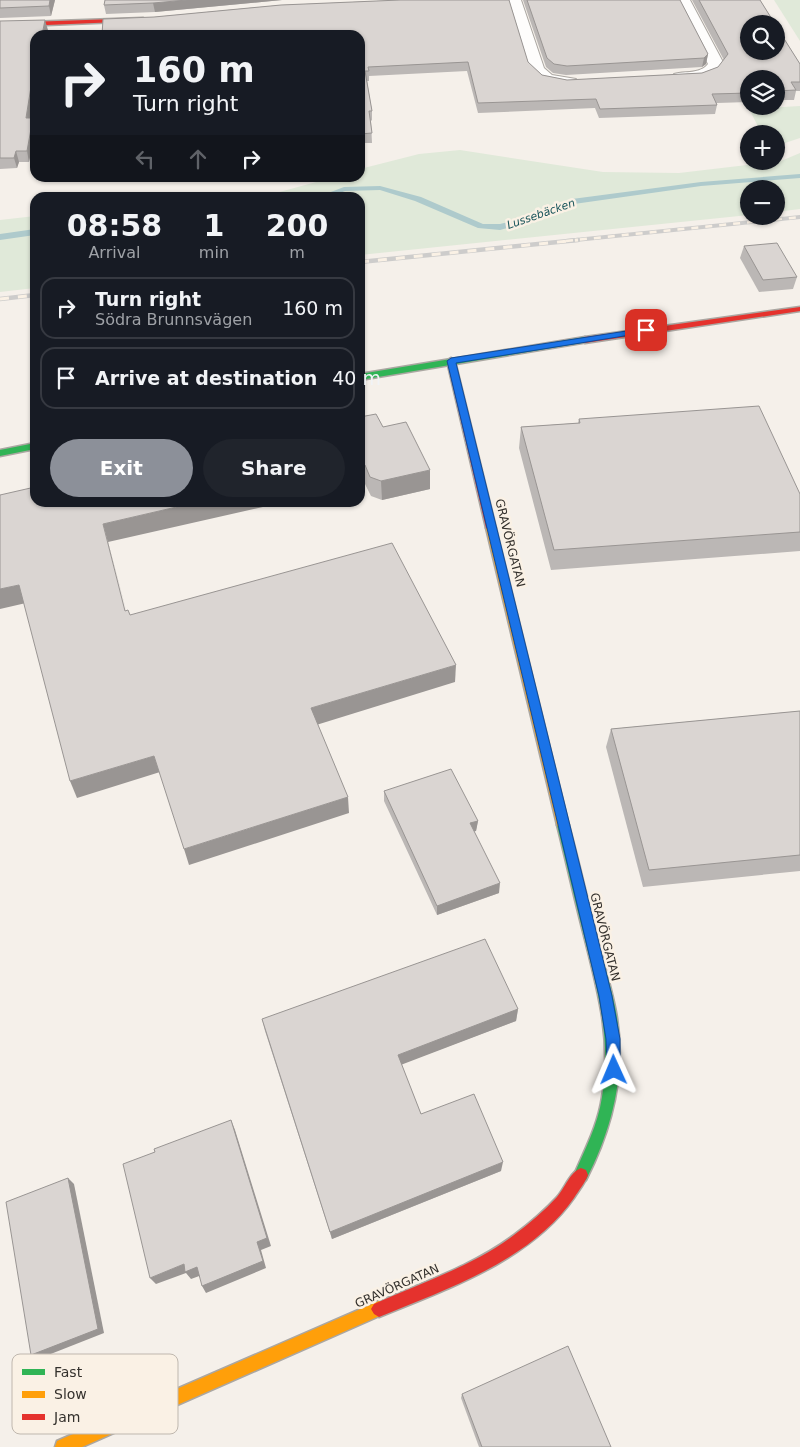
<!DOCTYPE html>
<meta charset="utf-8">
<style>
body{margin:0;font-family:"DejaVu Sans",sans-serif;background:#20242c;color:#f1f3f6;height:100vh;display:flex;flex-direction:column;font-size:19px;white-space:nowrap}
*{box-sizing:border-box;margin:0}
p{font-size:16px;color:#9ea1a6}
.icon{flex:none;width:28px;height:28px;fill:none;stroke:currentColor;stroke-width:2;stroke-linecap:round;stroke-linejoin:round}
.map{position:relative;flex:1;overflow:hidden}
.drawer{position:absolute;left:30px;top:192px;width:335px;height:315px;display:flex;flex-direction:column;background:#171b24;border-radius:15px;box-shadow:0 1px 4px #0004}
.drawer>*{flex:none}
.hud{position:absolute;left:30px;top:30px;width:335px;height:152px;border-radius:15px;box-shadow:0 1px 4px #0004;background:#171b24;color:#f1f3f6;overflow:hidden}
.controls{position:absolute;left:740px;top:15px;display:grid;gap:10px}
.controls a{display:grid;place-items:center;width:45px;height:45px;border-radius:50%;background:#171b24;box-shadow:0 1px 4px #0004;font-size:25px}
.pin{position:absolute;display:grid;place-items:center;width:42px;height:42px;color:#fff;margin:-21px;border-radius:10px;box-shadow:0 2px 8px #0006}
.me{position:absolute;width:55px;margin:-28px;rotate:359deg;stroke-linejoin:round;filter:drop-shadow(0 0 4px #0008)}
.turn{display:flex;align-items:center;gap:18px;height:105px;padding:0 20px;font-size:22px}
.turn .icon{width:65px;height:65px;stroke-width:2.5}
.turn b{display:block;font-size:35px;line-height:42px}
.lanes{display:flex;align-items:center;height:48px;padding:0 20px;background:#0003;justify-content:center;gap:25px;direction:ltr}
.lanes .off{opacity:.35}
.eta{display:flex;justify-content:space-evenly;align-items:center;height:85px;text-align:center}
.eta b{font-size:30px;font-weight:600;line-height:35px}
.primary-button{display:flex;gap:10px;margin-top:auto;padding:10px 20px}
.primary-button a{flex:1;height:58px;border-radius:30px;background:#8c9099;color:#fff;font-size:20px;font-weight:600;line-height:58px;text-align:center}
.primary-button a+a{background:#20242c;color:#f1f3f6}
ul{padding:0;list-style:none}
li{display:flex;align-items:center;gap:15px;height:62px;margin:0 10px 8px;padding:0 10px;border:2px solid #363941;border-radius:15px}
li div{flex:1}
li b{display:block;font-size:19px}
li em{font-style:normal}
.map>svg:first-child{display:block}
.green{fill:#e0e9d9}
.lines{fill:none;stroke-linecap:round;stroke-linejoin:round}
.stream{fill:#aecacc;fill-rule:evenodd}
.street-casing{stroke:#aba7a2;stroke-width:2}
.fast-casing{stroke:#aba7a2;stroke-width:3}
.slow-casing{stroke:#aba7a2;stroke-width:3}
.jam-casing{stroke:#aba7a2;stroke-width:3}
.street{fill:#fefdfc;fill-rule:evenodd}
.fast{fill:#30b455;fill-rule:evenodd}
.slow{fill:#ff9f0a;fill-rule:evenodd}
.jam{fill:#e5322d;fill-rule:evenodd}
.rail-far1-casing{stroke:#cdcccb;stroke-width:4}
.rail-casing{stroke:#cdcccb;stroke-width:4.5}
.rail-far1{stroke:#faf1e5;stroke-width:2.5;stroke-dasharray:7;stroke-linecap:butt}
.rail{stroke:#faf1e5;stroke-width:3;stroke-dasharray:9;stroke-linecap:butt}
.wall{fill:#bbb7b5}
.shaded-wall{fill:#999593}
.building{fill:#dad5d2;stroke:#999593}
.route{fill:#1a73e8;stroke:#114b97}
.labels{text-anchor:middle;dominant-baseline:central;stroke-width:5;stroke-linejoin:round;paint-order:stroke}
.far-water-label{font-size:11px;font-style:italic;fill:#18545a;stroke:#faf1e5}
.street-label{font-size:12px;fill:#34312d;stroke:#faf1e5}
.key{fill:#faf1e5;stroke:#bfb7ae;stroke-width:1}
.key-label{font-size:14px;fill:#34312d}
</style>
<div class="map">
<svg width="800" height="1447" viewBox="0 0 800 1447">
<rect width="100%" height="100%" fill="#f5f0ea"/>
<g class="green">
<polygon points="774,0 800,0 800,41"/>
<polygon points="800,106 800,138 776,146 776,134 762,134 749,109"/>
<polygon points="460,150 603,172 679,173 781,161 800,153 800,209 776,212 776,189 749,189 749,215 360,255 360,198 261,197 331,178 360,178 360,169 419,154"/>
<polygon points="35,216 35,288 0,292 0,220"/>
</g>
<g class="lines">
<g class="stream">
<polygon points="800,174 800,178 701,186 574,204 529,222 500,230 478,228 415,201 380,190 345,191 328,198 315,198 344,187 380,186 421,197 483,224 500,224 523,218 572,199 701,182"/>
<polygon points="35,229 35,235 0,240 0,234"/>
</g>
<defs>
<g id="street">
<polygon points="507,0 521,0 544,68 552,75 576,79 578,82 576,85 570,87 541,82 531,73"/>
<path d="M 676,0 L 690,0 L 724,64 C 716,81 691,85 674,80 L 672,77 L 674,74 C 686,71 700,74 708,64 Z"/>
</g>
<g id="fast">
<polygon points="585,337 589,340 588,342 360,380 360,374"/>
<polygon points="35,443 35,449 0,456 0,450"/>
<path d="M 563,820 L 567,821 L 569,825 C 579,863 588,902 598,940 C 604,966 613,992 617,1018 C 626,1075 612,1129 586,1180 L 581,1182 L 576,1180 L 574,1175 C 585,1149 598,1125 602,1097 C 612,1038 597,988 583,932 C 574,897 566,861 557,825 L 559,821 Z"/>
</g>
<g id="slow">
<polygon points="491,525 496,528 569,825 567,829 563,830 559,829 557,825 486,528"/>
<polygon points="379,1301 384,1304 387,1309 384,1314 82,1447 55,1447 57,1441"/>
</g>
<g id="jam">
<polygon points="143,18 143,20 141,21 0,27 0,23"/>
<polygon points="800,307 800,311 585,343 581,340 585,337"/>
<polygon points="451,358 455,361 496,528 491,531 486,528 447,361"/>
<path d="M 581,1168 L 586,1170 L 588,1175 C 585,1183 579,1190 574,1198 C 530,1261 447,1289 379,1317 L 374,1314 L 371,1309 L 374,1304 C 421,1283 473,1266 514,1235 C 530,1223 544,1211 557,1197 C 565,1188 570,1172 581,1168 Z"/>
</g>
</defs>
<use href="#street" class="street-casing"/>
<use href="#fast" class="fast-casing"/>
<use href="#slow" class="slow-casing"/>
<use href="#jam" class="jam-casing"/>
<use href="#street" class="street"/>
<use href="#fast" class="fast"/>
<use href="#slow" class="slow"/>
<use href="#jam" class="jam"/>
<defs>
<polyline id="rail-far1" points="566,241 800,217"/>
<g id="rail">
<polyline points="360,262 578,240"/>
<polyline points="0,299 35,295"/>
</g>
</defs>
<use href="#rail-far1" class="rail-far1-casing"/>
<use href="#rail" class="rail-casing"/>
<use href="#rail-far1" class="rail-far1"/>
<use href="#rail" class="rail"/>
</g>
<g class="wall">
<polygon points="0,0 55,0 51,16 0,18"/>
<polygon points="105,0 298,0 282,0 155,12 106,14 104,5"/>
<polygon points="400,0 509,0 528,62 542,75 567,80 702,73 718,67 724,60 692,0 760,0 775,24 749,24 749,51 776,51 776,26 800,64 800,91 796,91 794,100 776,100 776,79 749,79 749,102 717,103 717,105 715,114 599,118 595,108 478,113 467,71 369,76 369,81 367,81 372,111 372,120 371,121 372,143 360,143 360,35 102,35 103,19 154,17 281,5"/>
<polygon points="523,0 680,0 708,54 706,64 702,67 566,75 553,73 546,67"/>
<polygon points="0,21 48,30 47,35 35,35 31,118 35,126 35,132 29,162 19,162 17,168 0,169"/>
<polygon points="744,246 797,277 793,289 759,292 740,258"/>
<polygon points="360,417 383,427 430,489 382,500 371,496 365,484 360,485"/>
<polygon points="579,419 800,494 800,551 551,570 519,448 521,427 578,423"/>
<polygon points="800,711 800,871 643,887 606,747 611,729"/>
<polygon points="384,791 478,821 476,831 474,831 499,893 437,915 384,801"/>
<polygon points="518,1009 516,1021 401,1064 421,1114 501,1171 332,1239 265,1031 262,1019"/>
<polygon points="462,1394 611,1447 479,1447 461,1398"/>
</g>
<g class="shaded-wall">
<polygon points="50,0 55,0 51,16 49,6"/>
<polygon points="187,0 282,0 155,12 153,3"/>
<polygon points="45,20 48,30 47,35 42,35"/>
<polygon points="708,54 706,64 702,67 704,58"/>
<polygon points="35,62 35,89 29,129 26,118"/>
<polygon points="33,118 35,126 35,132 29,162 27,151"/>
<polygon points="16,151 19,162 17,168 14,158"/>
<polygon points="365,465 365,484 360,485 360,466"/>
<polygon points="430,470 430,489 382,500 381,481"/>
<polygon points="198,502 285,502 108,542 131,629 103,524"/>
<polygon points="19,585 26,603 0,609 0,589"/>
<polygon points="456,665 455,682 313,726 311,708"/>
<polygon points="154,756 160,772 77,798 70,781"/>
<polygon points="348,797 349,813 189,865 184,849"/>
<polygon points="478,821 476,831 469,833 470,823"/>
<polygon points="500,883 499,893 437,915 437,906"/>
<polygon points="518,1009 516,1021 398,1066 398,1055"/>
<polygon points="231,1120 235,1130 271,1246 261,1250 266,1268 206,1293 202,1286"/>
<polygon points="503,1162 501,1171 332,1239 330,1232"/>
<polygon points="68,1178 74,1184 104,1333 38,1359 31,1355"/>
<polygon points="184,1264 197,1267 202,1275 191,1279 186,1273 156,1284 150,1278"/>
</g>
<g class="building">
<polygon points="0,0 50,0 49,6 0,8"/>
<polygon points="105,0 187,0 153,3 104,5"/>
<polygon points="400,0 509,0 528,62 542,75 567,80 702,73 718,67 728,54 699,0 760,0 775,24 749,24 749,51 776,51 776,26 800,64 800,82 791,82 796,90 776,91 776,79 749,79 749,93 712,94 717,105 600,109 596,99 478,103 468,62 368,67 369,71 365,71 372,111 369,111 372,133 360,134 360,35 102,35 103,19 154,17 281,5"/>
<polygon points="527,0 680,0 708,54 704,58 567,66 554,64 547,58"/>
<polygon points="45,20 42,35 35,35 35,62 26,118 33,118 27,151 16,151 14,158 0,158 0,21"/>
<polygon points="777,243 797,277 763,280 744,246"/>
<polygon points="759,406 800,494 800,532 554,550 521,427 580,423 579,419"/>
<polygon points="376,414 383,427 406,422 430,470 381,481 370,477 365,465 360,466 360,417"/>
<polygon points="35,487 35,502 198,502 103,524 125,611 128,610 130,615 392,543 456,665 311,708 348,797 184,849 154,756 70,781 19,585 0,589 0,495"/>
<polygon points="800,711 800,855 649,870 611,729"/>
<polygon points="451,769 478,821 470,823 500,883 437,906 384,791"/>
<polygon points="485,939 518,1009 398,1055 421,1114 474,1094 503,1162 330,1232 262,1019"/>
<polygon points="231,1120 267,1238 257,1242 263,1261 202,1286 197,1267 185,1272 184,1264 150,1278 123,1164 155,1152 154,1149"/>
<polygon points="68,1178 98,1329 31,1355 6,1202"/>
<polygon points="568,1346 611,1447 482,1447 462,1394"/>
</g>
<polygon class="route" points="646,328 649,329 649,332 456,363 612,996 620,1039 620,1070 618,1075 614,1077 609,1075 607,1070 606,1039 599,996 447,361 451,358"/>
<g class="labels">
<g class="far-water-label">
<text transform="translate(541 214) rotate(-19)">Lussebäcken</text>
</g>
<g class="street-label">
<text transform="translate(510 543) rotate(76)">GRAVÖRGATAN</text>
<text transform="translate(605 937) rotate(76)">GRAVÖRGATAN</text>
<text transform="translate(397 1286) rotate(-24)">GRAVÖRGATAN</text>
</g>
</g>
<rect x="12" y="1354" width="166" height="80" rx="8" class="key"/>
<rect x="22" y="1369" width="23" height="6" fill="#30b455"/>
<rect x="22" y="1391" width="23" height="7" fill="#ff9f0a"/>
<rect x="22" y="1414" width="23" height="6" fill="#e5322d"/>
<g class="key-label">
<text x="54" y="1377">Fast</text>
<text x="54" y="1399">Slow</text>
<text x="54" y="1422">Jam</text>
</g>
</svg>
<div class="controls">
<a><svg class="icon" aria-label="search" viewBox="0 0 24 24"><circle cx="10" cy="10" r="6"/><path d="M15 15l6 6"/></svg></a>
<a><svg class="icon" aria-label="layers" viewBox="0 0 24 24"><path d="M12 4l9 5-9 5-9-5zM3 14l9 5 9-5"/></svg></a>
<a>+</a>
<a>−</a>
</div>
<div class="pin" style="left:646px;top:330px;background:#d93025"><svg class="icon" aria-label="arrive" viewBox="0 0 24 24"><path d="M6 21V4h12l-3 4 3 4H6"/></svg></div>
<svg class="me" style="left:614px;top:1070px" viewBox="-20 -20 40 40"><path d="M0-17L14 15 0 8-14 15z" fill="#1a73e8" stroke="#fff" stroke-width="4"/></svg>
<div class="hud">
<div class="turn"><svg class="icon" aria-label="right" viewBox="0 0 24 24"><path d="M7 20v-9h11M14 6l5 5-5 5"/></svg><div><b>160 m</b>Turn right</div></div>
<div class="lanes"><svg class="icon off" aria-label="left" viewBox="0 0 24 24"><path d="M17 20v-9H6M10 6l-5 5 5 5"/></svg><svg class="icon off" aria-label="ahead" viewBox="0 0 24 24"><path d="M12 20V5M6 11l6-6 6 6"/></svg><svg class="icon" aria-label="right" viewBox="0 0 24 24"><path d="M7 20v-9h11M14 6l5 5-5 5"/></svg></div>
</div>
<section class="drawer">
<div class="eta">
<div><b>08:58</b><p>Arrival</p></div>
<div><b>1</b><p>min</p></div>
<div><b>200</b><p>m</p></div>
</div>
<ul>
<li><svg class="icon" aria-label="right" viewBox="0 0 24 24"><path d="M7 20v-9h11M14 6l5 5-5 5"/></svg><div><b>Turn right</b><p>Södra Brunnsvägen</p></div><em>160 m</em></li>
<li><svg class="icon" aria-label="arrive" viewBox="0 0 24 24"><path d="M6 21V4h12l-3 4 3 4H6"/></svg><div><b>Arrive at destination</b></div><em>40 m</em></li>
</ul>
<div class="primary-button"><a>Exit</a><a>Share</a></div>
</section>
</div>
